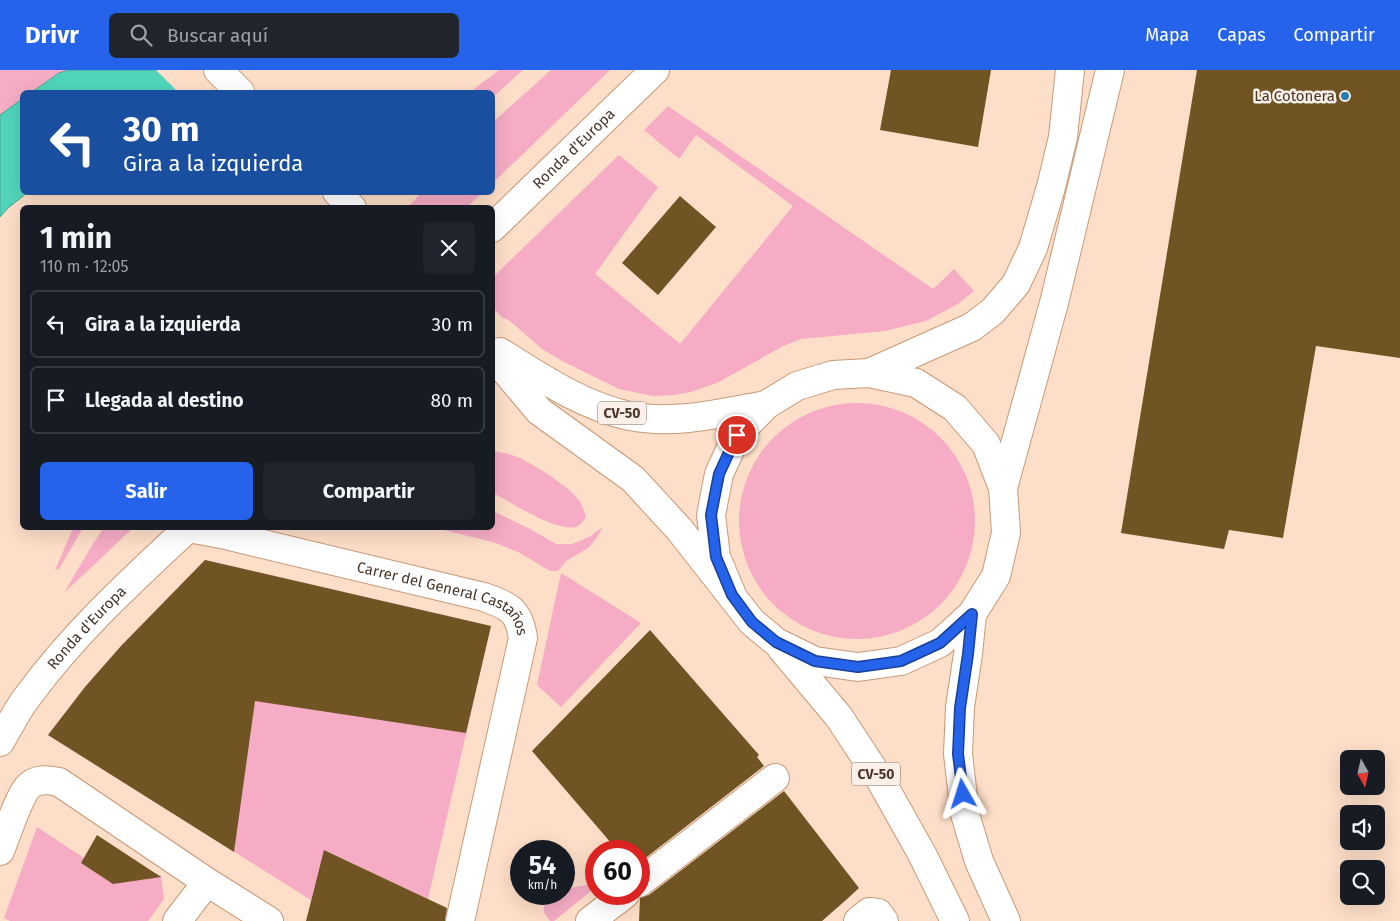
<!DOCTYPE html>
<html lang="es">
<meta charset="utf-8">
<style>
body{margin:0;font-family:"Fira Sans",sans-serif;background:#20242c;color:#f1f3f6;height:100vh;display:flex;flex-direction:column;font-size:19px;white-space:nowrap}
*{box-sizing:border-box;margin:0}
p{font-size:16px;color:#9ea1a6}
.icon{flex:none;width:28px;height:28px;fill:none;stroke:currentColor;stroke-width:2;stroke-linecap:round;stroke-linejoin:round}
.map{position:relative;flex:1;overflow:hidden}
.panel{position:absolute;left:20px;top:135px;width:475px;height:325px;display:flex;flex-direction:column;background:#171b24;border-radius:8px;box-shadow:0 5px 20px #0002}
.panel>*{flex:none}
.banner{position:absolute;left:20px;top:20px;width:475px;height:105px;border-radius:8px;box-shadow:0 5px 20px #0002;background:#1a4fa0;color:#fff;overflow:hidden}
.needle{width:32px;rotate:172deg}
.controls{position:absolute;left:1340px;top:680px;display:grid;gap:10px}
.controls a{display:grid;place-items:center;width:45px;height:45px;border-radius:8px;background:#171b24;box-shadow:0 5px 20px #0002;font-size:25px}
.speed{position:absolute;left:510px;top:770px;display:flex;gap:10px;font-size:25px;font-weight:700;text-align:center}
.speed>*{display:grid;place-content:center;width:65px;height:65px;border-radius:50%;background:#171b24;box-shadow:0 5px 20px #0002;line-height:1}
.speed small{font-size:12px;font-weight:400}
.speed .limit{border:8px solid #d22;background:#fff;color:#111}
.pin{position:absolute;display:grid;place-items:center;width:42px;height:42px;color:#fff;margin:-21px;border:2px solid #fff;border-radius:50%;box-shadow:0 1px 5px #0007}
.me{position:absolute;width:55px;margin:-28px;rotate:354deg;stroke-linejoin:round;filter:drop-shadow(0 0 4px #0008)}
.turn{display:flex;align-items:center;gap:18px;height:105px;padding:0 20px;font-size:22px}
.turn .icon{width:65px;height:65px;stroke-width:2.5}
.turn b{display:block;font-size:35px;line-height:42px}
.round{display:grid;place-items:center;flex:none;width:52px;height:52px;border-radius:8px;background:#20242c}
.head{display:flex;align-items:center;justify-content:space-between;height:85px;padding:0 20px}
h1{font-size:30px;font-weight:700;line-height:38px}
.primary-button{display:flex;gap:10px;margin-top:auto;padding:10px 20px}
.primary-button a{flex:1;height:58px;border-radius:8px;background:#2563eb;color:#fff;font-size:20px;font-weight:700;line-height:58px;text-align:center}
.primary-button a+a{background:#20242c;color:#f1f3f6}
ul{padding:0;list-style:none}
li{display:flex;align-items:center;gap:15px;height:68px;margin:0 10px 8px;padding:0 10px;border:2px solid #363941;border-radius:8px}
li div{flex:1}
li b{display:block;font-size:19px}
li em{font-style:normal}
header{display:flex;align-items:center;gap:30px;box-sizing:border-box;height:70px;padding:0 25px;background:#2563eb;color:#fff}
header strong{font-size:24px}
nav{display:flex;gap:28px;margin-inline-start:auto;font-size:18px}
.search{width:350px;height:45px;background:#20242c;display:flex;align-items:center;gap:12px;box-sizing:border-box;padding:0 18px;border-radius:8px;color:#9ea1a6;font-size:19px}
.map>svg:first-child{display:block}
.green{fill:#f5acc4}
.water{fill:#50d5bb;stroke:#4ea58f}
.pier{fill:#fddec8}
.building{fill:#705424}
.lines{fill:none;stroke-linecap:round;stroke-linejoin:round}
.street-casing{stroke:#c89976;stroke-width:30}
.secondary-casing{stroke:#c89976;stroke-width:30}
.primary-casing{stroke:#c89976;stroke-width:30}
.street{stroke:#fff;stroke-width:28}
.secondary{stroke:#fff;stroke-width:28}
.primary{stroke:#fff;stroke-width:28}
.route-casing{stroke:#184099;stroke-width:12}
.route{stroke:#2563eb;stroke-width:9}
.poi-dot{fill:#267cab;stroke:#faf0e9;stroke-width:2}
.labels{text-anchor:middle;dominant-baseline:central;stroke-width:5;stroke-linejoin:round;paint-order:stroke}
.shield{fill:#faf0e9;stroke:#7f6e62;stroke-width:1}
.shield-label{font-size:14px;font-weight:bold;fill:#4a3628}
.poi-label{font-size:15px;fill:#4a3628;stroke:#faf0e9;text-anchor:end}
.street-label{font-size:15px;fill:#4a3628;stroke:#faf0e9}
</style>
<header>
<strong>Drivr</strong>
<div class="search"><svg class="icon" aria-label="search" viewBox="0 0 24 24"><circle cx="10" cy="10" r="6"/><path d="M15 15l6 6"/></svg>Buscar aquí</div>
<nav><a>Mapa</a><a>Capas</a><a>Compartir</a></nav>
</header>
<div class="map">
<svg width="1400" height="851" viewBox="0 0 1400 851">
<rect width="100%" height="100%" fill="#fddec8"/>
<g class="green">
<polygon points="0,0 69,0 59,3 32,22 22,22 22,29 0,45"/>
<polygon points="499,0 523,0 493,27 492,22 470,22"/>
<polygon points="551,0 610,0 493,113 493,52"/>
<polygon points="668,36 933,219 954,199 974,221 958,234 926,251 885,261 801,269 783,276 719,312 691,322 673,325 653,326 619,319 562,291 542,279 510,251 501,247 493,237 493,207 619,85 658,117 595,204 680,274 793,136 696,65 679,89 644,60"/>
<polygon points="422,122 482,122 482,123 467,137 408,137"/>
<circle cx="857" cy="451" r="118"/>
<path d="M 493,381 C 499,382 506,383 512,385 C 528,390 568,416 578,429 C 582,434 584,440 586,447 C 583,451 580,456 575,457 C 557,462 510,432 493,423 Z"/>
<polygon points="493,441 530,459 556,474 572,474 589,467 603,457 596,469 588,478 566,491 558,501 550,501 520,483 493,472 435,458 492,458"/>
<polygon points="73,458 83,458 59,499 57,500 56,498"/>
<polygon points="104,458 133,458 64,523 94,472"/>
<polygon points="205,490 491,556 428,829 325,780 311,830 48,665 85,617 121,576"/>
<polygon points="561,503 641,553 561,637 537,615"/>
<polygon points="37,757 84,788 81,793 109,811 147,809 153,802 161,806 164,829 148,851 10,851 4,848"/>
<path d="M 591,814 L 596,815 L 596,817 L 554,851 L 550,851 C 546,846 541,841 545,835 L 539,828 L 543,824 L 550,824 L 552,826 L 556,824 L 564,824 L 564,819 L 565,819 Z"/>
</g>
<g class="water">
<polygon points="69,0 243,0 203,22 32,22 59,3"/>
<polygon points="22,29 22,122 27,123 8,138 0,147 0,45"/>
</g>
<polygon class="pier" points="156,0 246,0 244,2 209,22 178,22"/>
<g class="building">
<polygon points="891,0 991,0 978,77 880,60"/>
<polygon points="1197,0 1400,0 1400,288 1316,276 1283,468 1229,460 1224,479 1121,463"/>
<polygon points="680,126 716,157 658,225 622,193"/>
<polygon points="205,490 491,556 466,663 255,631 234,782 48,665 85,617 121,576"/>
<polygon points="650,560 759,685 757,687 764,696 639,793 639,781 618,781 532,681"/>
<polygon points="784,721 859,818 846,830 822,851 639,851 640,828 649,825"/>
<polygon points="97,765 161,807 113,814 81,793"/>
<polygon points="324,780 447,838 445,851 306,851"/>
</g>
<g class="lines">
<defs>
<g id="street">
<path id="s1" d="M 492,158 L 655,0"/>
<path id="s2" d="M 188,458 L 221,464 L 484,527 C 509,536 519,540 523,568 L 460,851"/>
<path id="s3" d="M 0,672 C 9,657 17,640 28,626 C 74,563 131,511 188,458"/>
<path d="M 0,781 C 6,767 19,725 29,716 C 37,708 49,710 59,712 L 207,812 L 269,851"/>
<polyline points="639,813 775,708"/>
<polyline points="177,851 207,812"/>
<polyline points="590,851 625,824"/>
<polyline points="858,851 869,842 878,843 884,851"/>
</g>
<g id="secondary">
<polyline points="869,303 972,257 993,241 1016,214 1033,178 1051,117 1063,67 1070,0"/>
<polyline points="1003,418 1054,233 1110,0"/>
</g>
<g id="primary">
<polyline points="218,0 240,22"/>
<polyline points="337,122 352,138"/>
<path d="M 500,282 C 540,307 582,336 630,346 C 675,355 722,343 766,335"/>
<polyline points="492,285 539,341 633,409 679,459 752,552 776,572 815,591 858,597 901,591 940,573 972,544 996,506 1006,463 1003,418 986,374 955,338 916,313 869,303 833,305 797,316 766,335 737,365 719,404 711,445 716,487 732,525"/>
<polyline points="972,544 968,584 960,637 958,684 965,744 979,791 1006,851"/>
<polyline points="782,579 839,647 881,711 922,784 955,851"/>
</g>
</defs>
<use href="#street" class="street-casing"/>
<use href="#secondary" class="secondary-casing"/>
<use href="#primary" class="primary-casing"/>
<use href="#street" class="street"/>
<use href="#secondary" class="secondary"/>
<use href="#primary" class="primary"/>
</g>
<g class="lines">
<defs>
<polyline id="route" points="737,365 719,404 711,445 716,487 732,525 752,552 776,572 815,591 858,597 901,591 940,573 972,544 968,584 960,638 958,684 963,724"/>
</defs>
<use href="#route" class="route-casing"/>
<use href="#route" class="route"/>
</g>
<circle class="poi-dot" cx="1345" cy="26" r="5"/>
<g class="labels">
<g class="shield">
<rect x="598" y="331.5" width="48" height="23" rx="4"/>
<rect x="852" y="692.5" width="48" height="23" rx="4"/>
</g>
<g class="shield-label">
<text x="622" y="343">CV-50</text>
<text x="876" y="704">CV-50</text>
</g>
<g class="poi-label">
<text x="1335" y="26">La Cotonera</text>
</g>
<g class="street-label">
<text stroke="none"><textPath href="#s1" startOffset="114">Ronda d'Europa</textPath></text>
<text stroke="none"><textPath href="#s2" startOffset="268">Carrer del General Castaños</textPath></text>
<text stroke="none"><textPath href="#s3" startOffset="144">Ronda d'Europa</textPath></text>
</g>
</g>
</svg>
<div class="controls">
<a><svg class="needle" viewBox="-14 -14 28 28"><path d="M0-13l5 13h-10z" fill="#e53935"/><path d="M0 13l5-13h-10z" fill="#9ea1a6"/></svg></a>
<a><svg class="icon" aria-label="sound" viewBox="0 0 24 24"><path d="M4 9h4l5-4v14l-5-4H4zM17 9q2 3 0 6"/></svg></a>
<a><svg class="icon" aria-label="search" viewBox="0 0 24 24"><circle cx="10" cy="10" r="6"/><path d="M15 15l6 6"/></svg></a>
</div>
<div class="speed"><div>54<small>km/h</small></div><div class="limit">60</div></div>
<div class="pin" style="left:737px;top:365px;background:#d93025"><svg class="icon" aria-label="arrive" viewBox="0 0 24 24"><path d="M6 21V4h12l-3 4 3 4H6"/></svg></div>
<svg class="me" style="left:963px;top:724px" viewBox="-20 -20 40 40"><path d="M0-17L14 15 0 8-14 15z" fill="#2563eb" stroke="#fff" stroke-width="4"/></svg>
<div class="banner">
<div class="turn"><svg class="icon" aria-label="left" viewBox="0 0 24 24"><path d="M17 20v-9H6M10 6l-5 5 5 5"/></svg><div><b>30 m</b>Gira a la izquierda</div></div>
</div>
<section class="panel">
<div class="head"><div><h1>1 min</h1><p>110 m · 12:05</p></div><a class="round"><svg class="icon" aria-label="close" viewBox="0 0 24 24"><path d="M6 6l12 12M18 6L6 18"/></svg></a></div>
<ul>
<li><svg class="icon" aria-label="left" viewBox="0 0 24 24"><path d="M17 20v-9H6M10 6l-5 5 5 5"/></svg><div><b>Gira a la izquierda</b></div><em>30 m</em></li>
<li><svg class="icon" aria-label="arrive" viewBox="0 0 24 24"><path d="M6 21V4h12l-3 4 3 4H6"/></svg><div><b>Llegada al destino</b></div><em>80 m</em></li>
</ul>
<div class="primary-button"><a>Salir</a><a>Compartir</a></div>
</section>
</div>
